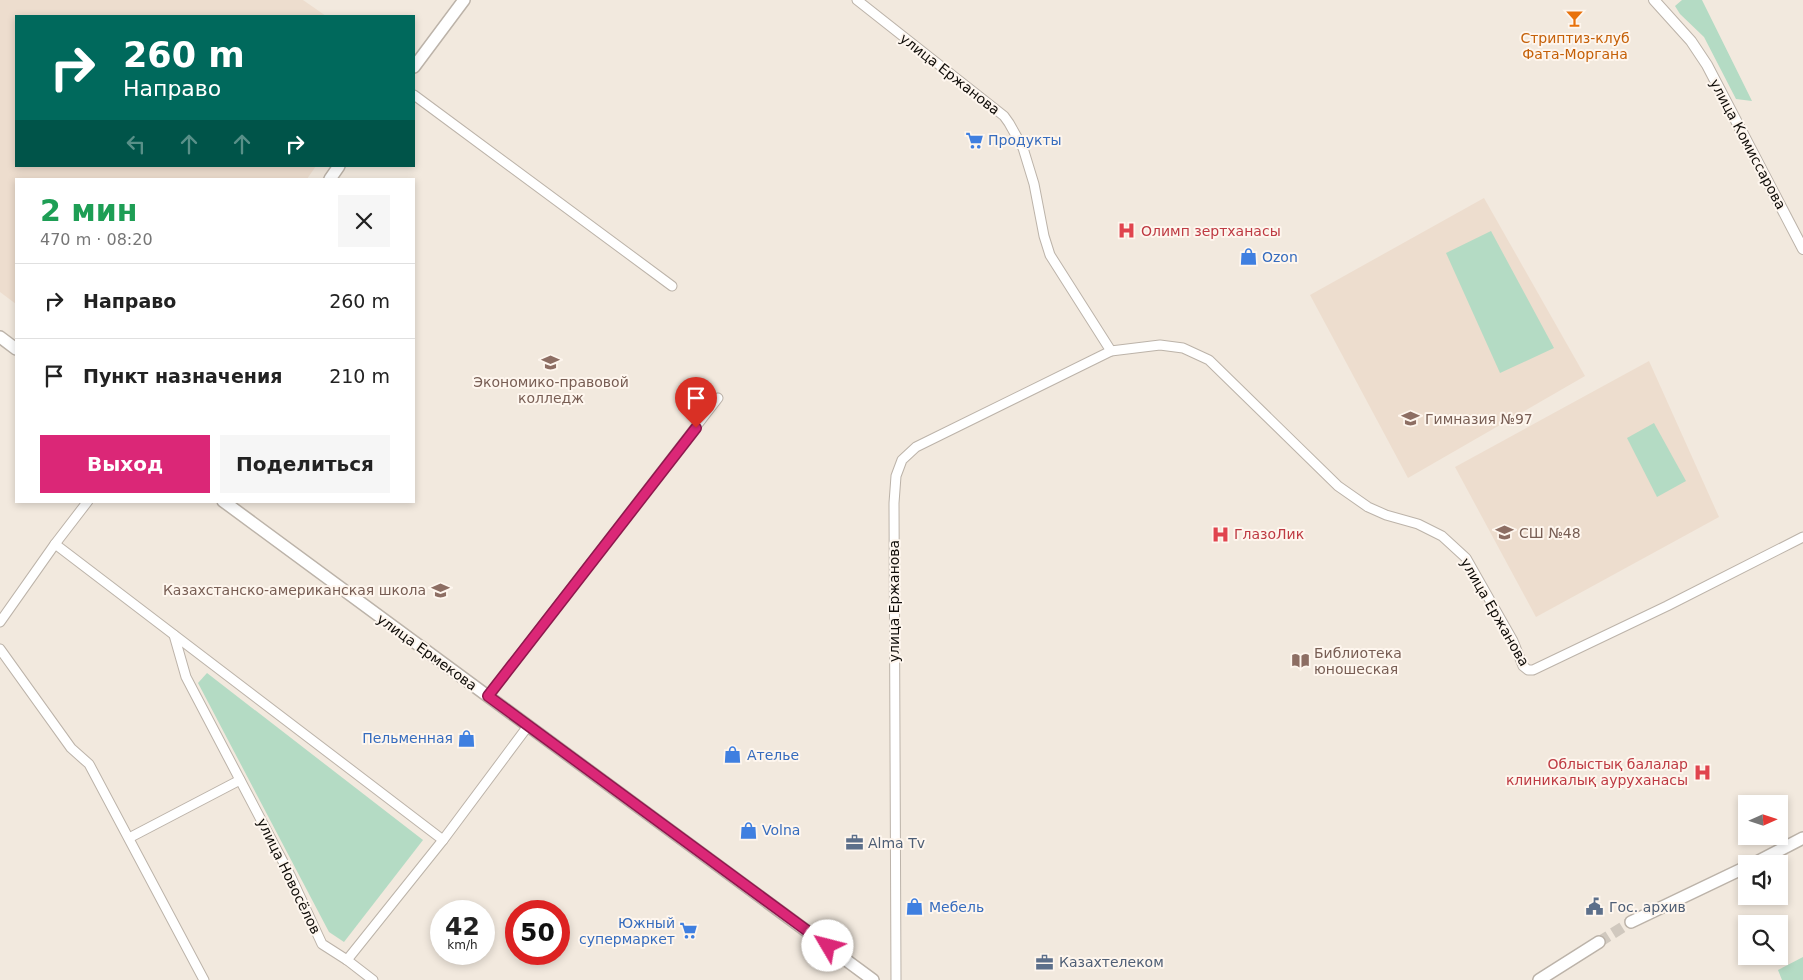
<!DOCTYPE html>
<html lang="ru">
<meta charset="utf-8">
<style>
body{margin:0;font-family:"DejaVu Sans",sans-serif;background:#f6f6f6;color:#222;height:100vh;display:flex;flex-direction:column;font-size:19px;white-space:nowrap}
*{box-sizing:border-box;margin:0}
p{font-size:16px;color:#767676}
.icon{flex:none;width:28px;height:28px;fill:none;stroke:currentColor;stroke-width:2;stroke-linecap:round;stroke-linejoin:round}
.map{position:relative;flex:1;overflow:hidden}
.sheet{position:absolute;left:15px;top:178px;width:400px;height:325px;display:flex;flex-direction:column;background:#fff;border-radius:0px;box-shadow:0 2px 8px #0003}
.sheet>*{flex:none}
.banner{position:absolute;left:15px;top:15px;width:400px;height:152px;border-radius:0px;box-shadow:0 2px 8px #0003;background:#00695c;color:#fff;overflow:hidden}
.needle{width:32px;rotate:87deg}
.controls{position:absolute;left:1738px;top:795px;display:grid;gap:10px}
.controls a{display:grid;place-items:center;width:50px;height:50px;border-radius:0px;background:#fff;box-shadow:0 2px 8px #0003;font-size:25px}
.speed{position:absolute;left:430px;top:900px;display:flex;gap:10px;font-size:25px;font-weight:700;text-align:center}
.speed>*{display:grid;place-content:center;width:65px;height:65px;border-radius:50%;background:#fff;box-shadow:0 2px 8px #0003;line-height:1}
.speed small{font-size:12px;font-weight:400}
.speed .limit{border:8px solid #d22;background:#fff;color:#111}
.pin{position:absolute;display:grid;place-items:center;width:42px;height:42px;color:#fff;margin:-51px -21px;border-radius:50% 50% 50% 0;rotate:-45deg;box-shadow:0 0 5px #0007}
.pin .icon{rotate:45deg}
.me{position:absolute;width:55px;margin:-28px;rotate:307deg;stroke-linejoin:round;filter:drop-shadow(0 0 4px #0008)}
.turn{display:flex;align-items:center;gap:18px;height:105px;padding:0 25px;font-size:22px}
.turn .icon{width:65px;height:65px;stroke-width:2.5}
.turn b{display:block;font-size:35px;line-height:42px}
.lanes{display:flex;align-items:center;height:48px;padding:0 25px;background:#0003;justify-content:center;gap:25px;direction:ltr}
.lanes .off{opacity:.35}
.round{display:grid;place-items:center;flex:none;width:52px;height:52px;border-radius:0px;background:#f6f6f6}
.headline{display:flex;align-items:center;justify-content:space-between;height:85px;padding:0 25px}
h1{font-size:30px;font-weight:600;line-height:38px;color:#1e9e55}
.primary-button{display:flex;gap:10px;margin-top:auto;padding:10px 25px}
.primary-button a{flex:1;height:58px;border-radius:0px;background:#db2777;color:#fff;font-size:20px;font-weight:600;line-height:58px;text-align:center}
.primary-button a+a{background:#f6f6f6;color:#222}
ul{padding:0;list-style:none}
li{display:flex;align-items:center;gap:15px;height:75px;padding:0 25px;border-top:1px solid #e0e0e0}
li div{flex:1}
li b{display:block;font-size:19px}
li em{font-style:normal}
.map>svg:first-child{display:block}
.built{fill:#edddce}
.green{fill:#b4dbc4}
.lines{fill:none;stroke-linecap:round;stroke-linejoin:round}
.secondary-tunnel{stroke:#d0c8be;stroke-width:11;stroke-dasharray:11 5.5;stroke-linecap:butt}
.minor-casing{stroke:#bcb3a9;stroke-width:11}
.tertiary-casing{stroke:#bcb3a9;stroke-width:12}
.secondary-casing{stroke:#bcb3a9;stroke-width:14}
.minor{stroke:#fff;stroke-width:9}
.tertiary{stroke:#fff;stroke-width:10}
.secondary{stroke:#fff;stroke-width:11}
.route-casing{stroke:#8e194d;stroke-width:12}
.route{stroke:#db2777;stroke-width:9}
.labels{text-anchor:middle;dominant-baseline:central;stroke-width:4;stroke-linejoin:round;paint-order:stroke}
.food-label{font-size:14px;fill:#c56008;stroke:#fef6ee}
.street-label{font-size:14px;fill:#100d09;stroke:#fef6ee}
.shop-label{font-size:14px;fill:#366cbe;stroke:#fef6ee;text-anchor:start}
.health-label{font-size:14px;fill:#be3a42;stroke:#fef6ee;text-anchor:start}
.education-label{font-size:14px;fill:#785e54;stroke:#fef6ee;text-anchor:start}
.service-label{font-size:14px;fill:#4e5e75;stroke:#fef6ee;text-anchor:start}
</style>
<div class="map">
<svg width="1803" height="980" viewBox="0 0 1803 980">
<rect width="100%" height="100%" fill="#f2e9de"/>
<g class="built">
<polygon points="0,0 303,0 326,16 16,16 16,166 316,166 307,179 16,179 16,304 0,292"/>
<polygon points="1484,198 1585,376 1408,478 1310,295"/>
<polygon points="1649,361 1719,517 1536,617 1455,467"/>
</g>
<g class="green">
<polygon points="1682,0 1702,0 1752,101 1736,99 1704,37 1680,14 1675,6"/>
<polygon points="1491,231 1554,348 1500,373 1446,253"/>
<polygon points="1654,423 1686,481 1657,497 1627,438"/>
<polygon points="207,673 423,840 344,942 329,932 198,683"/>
<polygon points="1803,957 1803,980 1782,980 1778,970"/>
</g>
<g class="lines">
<polyline class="secondary-tunnel" points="1599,942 1631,922"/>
<defs>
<g id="minor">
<polyline points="857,0 1004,116 1009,123 1023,148 1034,184 1044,236 1050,255 1111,351"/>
<polyline points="414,95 672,286"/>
<polyline points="55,544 443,840"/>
<polyline points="0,622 55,544 88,501"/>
<polyline points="174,635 186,677 290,875 322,944 347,960 373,980"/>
<polyline points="0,649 71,748 89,764 204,980"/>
<polyline points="488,696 718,398"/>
<polyline points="129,838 240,780"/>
<polyline points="347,960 443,840 528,726"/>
<polyline points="896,980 894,503 896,476 902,460 916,447 1111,351 1160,345 1183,348 1209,360 1338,486 1368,507 1386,515 1418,524 1442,536 1466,558 1513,641 1523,666 1528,670 1533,670 1667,606 1803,537"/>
</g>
<polyline id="tertiary" points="1654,0 1691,41 1707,65 1803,249"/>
<g id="secondary">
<polyline points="414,67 464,0"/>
<polyline points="330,179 339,166"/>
<polyline points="0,337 16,349"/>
<polyline points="223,501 873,980"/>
<polyline points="1753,864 1803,838"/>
<polyline points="1631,922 1746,867"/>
<polyline points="1539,980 1599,942"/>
</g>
</defs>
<use href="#minor" class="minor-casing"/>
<use href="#tertiary" class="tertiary-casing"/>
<use href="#secondary" class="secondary-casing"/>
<use href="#minor" class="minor"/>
<use href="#tertiary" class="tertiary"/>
<use href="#secondary" class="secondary"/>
</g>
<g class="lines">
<defs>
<polyline id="route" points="696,428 488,696 828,946"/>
</defs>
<use href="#route" class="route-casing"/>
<use href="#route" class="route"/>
</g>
<defs>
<symbol id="bar-bare" viewBox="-9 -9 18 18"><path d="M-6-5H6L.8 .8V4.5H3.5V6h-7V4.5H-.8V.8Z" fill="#e8710a" stroke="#fef6ee" stroke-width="2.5" paint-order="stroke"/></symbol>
<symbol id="supermarket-bare" viewBox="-9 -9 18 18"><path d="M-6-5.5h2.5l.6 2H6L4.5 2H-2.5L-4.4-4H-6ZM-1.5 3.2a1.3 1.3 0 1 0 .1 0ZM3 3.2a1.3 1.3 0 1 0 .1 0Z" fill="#3f7fe0" stroke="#fef6ee" stroke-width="2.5" paint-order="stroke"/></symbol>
<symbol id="hospital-bare" viewBox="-9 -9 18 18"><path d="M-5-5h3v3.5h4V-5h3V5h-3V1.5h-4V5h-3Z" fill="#e0444e" stroke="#fef6ee" stroke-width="2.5" paint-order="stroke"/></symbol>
<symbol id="shop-bare" viewBox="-9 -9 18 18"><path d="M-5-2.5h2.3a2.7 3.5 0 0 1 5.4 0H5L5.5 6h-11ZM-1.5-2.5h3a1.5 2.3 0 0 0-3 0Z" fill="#3f7fe0" stroke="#fef6ee" stroke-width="2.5" paint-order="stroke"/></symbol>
<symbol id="university-bare" viewBox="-9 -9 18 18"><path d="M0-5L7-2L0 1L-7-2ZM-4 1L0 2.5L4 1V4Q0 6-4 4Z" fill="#8d6e63" stroke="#fef6ee" stroke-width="2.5" paint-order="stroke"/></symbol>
<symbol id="school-bare" viewBox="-9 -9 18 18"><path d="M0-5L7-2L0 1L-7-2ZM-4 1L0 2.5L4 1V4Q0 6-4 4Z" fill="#8d6e63" stroke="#fef6ee" stroke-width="2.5" paint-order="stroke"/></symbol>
<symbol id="library-bare" viewBox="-9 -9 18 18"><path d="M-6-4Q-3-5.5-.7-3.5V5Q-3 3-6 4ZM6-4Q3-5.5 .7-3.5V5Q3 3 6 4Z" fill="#8d6e63" stroke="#fef6ee" stroke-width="2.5" paint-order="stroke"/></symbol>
<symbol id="office-bare" viewBox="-9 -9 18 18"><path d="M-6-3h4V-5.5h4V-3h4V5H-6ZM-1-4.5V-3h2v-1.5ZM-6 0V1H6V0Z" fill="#5c6f8a" stroke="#fef6ee" stroke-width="2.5" paint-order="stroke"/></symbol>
<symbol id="civic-bare" viewBox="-9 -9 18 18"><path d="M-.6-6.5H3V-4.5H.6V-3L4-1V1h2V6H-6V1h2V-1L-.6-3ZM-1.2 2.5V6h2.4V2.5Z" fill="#5c6f8a" stroke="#fef6ee" stroke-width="2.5" paint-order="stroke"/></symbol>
</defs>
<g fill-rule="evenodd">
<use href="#bar-bare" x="1562" y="6" width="25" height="25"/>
<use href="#supermarket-bare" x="962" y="128" width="25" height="25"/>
<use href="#hospital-bare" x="1114" y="218" width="25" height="25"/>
<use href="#shop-bare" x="1236" y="244" width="25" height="25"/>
<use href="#university-bare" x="538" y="350" width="25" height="25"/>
<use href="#school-bare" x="1398" y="406" width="25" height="25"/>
<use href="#school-bare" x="1492" y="520" width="25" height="25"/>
<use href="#hospital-bare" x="1208" y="522" width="25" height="25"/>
<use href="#school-bare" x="428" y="578" width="25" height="25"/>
<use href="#library-bare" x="1288" y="648" width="25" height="25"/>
<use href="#shop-bare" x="454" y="726" width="25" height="25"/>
<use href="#shop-bare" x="720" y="742" width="25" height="25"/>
<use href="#hospital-bare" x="1690" y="760" width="25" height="25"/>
<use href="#shop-bare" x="736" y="818" width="25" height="25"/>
<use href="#office-bare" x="842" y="830" width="25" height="25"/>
<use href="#shop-bare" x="902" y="894" width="25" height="25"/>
<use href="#civic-bare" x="1582" y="894" width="25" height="25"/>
<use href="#supermarket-bare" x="676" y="918" width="25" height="25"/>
<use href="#office-bare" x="1032" y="950" width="25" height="25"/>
</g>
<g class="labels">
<g class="food-label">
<text x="1575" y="38">Стриптиз-клуб<tspan x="1575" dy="16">Фата-Моргана</tspan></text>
</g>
<g class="street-label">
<text transform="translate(950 74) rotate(38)">улица Ержанова</text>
<text transform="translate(1748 144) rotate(62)">улица Комиссарова</text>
<text transform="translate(894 601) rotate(-90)">улица Ержанова</text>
<text transform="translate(1495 612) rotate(60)">улица Ержанова</text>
<text transform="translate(427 652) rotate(36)">улица Ермекова</text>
<text transform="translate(289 876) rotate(64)">улица Новосёлов</text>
</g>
<g class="shop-label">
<text x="988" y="140">Продукты</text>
<text x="1262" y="257">Ozon</text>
<text x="453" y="738" text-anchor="end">Пельменная</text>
<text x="747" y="755">Ателье</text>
<text x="762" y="830">Volna</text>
<text x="929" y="907">Мебель</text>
<text x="675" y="923" text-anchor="end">Южный<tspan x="675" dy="16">супермаркет</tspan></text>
</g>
<g class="health-label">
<text x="1141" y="231">Олимп зертханасы</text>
<text x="1234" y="534">ГлазоЛик</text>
<text x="1688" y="764" text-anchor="end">Облыстық балалар<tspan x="1688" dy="16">клиникалық ауруханасы</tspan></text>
</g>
<g class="education-label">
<text x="551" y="382" text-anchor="middle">Экономико-правовой<tspan x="551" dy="16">колледж</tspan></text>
<text x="1425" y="419">Гимназия №97</text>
<text x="1519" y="533">СШ №48</text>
<text x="426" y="590" text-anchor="end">Казахстанско-американская школа</text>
<text x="1314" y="653">Библиотека<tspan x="1314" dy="16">юношеская</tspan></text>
</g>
<g class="service-label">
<text x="868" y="843">Alma Tv</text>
<text x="1609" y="907">Гос. архив</text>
<text x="1059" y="962">Казахтелеком</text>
</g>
</g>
</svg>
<div class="controls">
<a><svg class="needle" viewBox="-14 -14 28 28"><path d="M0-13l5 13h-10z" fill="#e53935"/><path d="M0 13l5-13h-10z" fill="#767676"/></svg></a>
<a><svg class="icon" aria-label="sound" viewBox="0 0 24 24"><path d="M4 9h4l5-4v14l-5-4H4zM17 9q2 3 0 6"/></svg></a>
<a><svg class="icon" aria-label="search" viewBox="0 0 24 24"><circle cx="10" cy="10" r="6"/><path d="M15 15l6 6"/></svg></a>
</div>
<div class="speed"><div>42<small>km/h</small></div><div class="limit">50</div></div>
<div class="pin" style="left:696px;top:428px;background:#d93025"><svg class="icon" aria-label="arrive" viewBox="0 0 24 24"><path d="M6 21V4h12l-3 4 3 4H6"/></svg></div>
<svg class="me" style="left:828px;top:946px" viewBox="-20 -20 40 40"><circle r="19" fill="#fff"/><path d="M0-13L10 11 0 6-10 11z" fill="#db2777"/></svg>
<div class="banner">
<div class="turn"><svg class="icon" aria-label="right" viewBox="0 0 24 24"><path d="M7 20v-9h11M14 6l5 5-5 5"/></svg><div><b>260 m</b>Направо</div></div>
<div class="lanes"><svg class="icon off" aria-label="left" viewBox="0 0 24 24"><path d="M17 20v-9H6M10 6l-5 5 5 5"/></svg><svg class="icon off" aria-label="ahead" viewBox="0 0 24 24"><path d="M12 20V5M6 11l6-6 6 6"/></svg><svg class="icon off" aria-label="ahead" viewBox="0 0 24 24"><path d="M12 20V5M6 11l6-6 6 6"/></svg><svg class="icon" aria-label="right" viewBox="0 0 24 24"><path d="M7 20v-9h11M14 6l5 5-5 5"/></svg></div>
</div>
<section class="sheet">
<div class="headline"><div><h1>2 мин</h1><p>470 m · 08:20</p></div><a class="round"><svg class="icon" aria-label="close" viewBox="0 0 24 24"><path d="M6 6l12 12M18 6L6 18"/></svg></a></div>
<ul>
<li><svg class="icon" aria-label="right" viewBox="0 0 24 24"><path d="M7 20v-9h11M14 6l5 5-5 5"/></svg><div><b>Направо</b></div><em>260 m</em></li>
<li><svg class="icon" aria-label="arrive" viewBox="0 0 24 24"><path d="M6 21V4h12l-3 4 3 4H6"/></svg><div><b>Пункт назначения</b></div><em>210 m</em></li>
</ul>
<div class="primary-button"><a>Выход</a><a>Поделиться</a></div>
</section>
</div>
